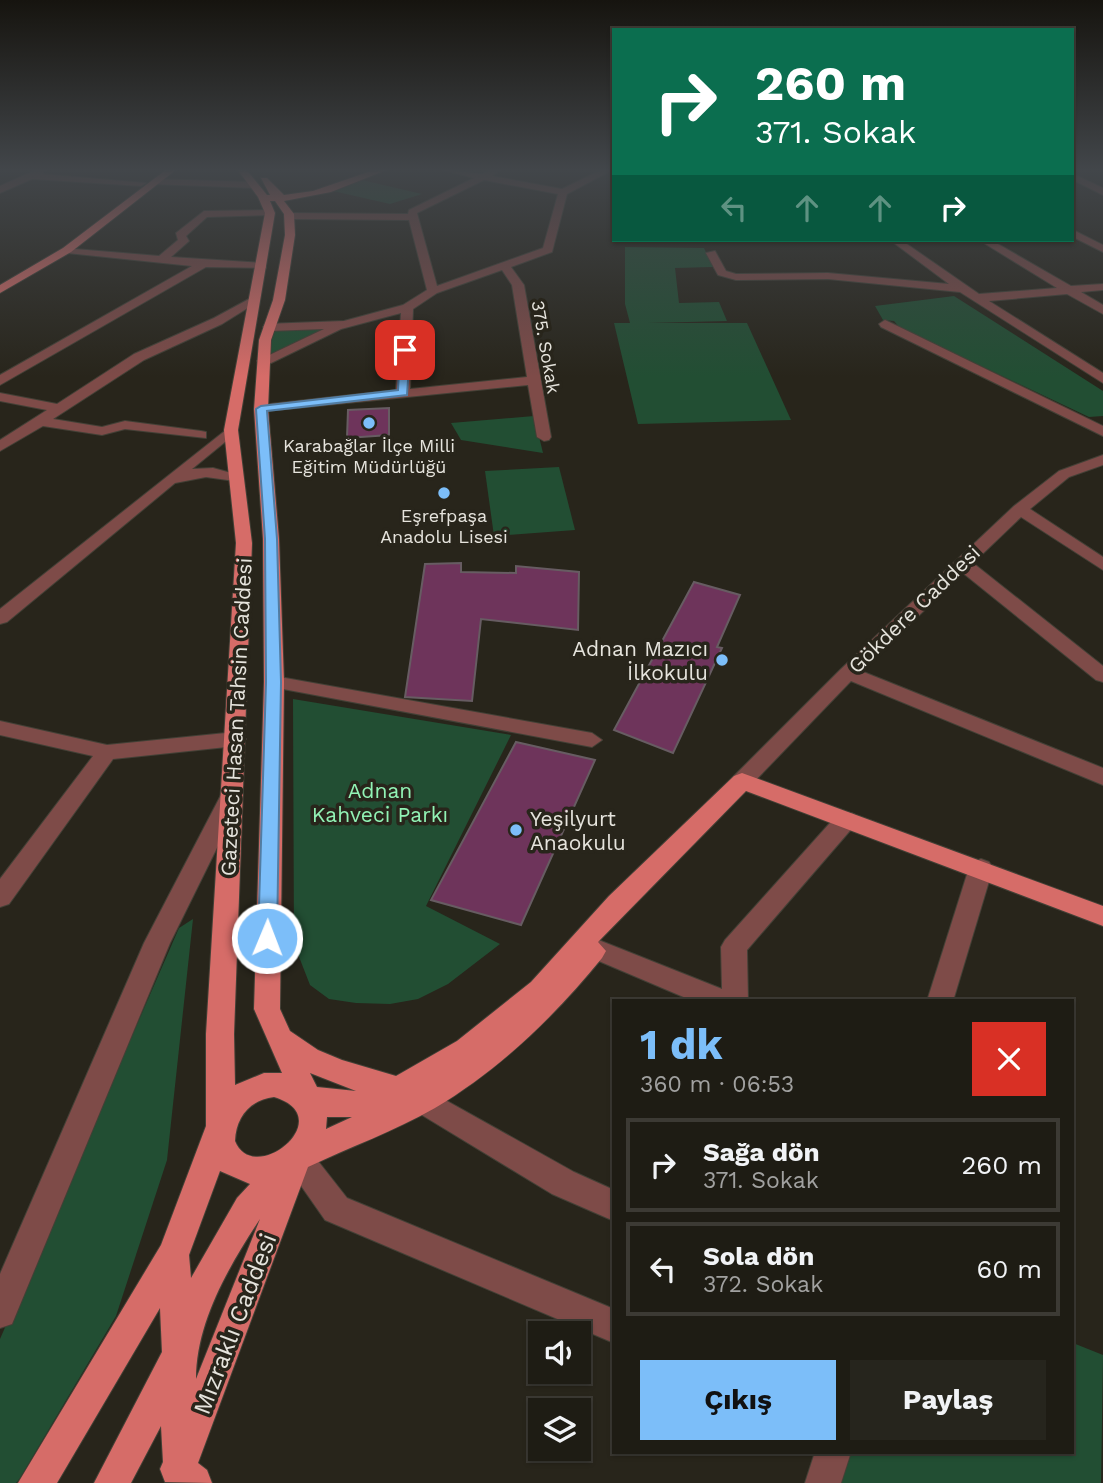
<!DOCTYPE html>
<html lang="tr">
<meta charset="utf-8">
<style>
body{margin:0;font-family:"Work Sans",sans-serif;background:#26251d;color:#f1f3f6;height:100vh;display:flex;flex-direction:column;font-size:26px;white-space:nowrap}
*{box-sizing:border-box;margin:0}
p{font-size:23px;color:#a1a1a0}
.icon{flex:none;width:38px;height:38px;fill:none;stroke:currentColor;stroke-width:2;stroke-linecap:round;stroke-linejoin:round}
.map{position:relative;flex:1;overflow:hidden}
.drawer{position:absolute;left:612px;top:999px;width:462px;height:455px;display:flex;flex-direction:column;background:#1e1c14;border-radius:0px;box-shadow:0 2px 5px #0004,0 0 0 2px #3c3a34}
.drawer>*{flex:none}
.hud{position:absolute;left:612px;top:28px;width:462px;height:214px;border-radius:0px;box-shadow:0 2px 5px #0004,0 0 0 2px #3c3a34;background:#0b6e4f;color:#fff;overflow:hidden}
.controls{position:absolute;left:528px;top:1321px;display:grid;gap:14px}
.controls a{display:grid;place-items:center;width:63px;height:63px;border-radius:0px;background:#1e1c14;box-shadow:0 2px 5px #0004,0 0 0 2px #3c3a34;font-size:35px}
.pin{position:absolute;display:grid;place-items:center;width:60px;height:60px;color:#fff;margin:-30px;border-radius:14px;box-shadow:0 4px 10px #0006}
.me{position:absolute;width:77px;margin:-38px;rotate:1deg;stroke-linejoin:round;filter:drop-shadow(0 0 5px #0008)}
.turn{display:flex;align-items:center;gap:24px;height:147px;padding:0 28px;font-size:32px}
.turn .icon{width:91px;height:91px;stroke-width:2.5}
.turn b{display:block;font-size:49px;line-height:60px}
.lanes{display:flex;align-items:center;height:66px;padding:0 28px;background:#0003;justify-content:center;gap:35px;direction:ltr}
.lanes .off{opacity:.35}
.round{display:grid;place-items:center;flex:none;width:74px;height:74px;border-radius:0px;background:#26251d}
.head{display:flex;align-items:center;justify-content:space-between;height:119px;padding:0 28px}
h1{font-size:42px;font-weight:700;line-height:52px;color:#7cbef9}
.button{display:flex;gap:14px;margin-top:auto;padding:14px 28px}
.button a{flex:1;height:80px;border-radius:0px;background:#7cbef9;color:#111;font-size:28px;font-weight:700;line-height:80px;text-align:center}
.button a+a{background:#26251d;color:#f1f3f6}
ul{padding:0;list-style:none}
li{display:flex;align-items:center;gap:21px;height:94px;margin:0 14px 10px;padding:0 14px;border:4px solid #3c3a34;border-radius:0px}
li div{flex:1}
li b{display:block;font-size:26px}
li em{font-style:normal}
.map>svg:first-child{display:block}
.green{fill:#224e33}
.building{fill:#6e345b;stroke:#675c62;stroke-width:2}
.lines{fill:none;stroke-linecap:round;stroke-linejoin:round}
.minor-casing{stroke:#434036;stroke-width:2}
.major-casing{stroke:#434036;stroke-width:2}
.minor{fill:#7e4b48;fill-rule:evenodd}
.major{fill:#d66c68;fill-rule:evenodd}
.route{fill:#7cbef9;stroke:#517ca2;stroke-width:2}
.poi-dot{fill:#7cbef9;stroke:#28251b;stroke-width:2.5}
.labels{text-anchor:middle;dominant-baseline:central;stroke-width:7;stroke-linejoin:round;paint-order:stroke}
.far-street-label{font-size:18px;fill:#e6e4dd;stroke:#28251b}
.far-poi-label{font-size:18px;fill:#e6e4dd;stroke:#28251b}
.street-label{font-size:21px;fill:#e6e4dd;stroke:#28251b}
.poi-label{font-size:21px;fill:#e6e4dd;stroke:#28251b;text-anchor:end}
.park-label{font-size:21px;fill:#92f3b5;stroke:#28251b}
.near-street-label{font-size:24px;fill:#e6e4dd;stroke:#28251b}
</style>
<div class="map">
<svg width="1103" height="1483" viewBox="0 0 1103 1483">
<rect width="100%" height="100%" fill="#28251b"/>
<g class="green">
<polygon points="362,180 422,194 390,204 333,191"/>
<polygon points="625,247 704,248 713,267 675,268 679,303 719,302 727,321 648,323 747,323 791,420 638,424 614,323 630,323 625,304"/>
<polygon points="954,296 1103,391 1103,416 1089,417 900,328 894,321 883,320 875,306"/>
<polygon points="335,327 265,356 268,329"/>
<polygon points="534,416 543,453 461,440 451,423"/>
<polygon points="559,467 575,530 494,536 485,471"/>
<polygon points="293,699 511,735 426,906 500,944 448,984 418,999 390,1004 356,1003 329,999 310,985 294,944"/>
<polygon points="193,919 167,1160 116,1316 20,1478 16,1483 0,1483 0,1339 179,928"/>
<polygon points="1073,1343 1103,1355 1101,1483 839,1483 847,1453 1073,1452"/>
</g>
<g class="building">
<polygon points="389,408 389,435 347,438 348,410"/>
<polygon points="461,563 461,572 516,573 516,566 579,572 578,630 481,619 472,701 405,697 425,564"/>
<polygon points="694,582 740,595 717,647 722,648 673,753 614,730"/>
<polygon points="516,742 595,760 521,925 431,900"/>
</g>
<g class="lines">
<defs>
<g id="minor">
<polygon points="38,169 47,169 42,174 146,183 141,186 32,179 0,193 0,186"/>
<path d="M 439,169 L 482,174 L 491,169 L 502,169 L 492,176 L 562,189 L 603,169 L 614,169 L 567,194 L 552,252 L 511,267 L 524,285 L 551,437 L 549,440 L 544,441 L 537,437 L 528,385 L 256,412 L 254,409 L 261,405 L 396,390 L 401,313 L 341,329 L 269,364 L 257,361 L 324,329 L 269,331 L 263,327 L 265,324 L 344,321 L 403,305 L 427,290 L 409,220 L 289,219 L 284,216 L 289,213 L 408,214 L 409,210 L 474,178 ZM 484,180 L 558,194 L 543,248 L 437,286 L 417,213 ZM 502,270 L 512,285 L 527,377 L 410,389 L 413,309 L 437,293 Z"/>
<polygon points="1073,174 1103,188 1103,195 1073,180"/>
<polygon points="154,179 254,182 259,185 254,188 151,184"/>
<polygon points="270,210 274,215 207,217 186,236 189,241 171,257 262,263 266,264 266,268 206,267 0,385 0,375 192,266 67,253 63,252 63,248 159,256 178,240 176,233 204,211"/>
<polygon points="1073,230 1103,245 1103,252 1073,237"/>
<polygon points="890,240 901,240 979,294 1057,288 979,240 991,240 1071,286 1103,284 1103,290 1081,292 1103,305 1103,314 1067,294 989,301 1103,373 1103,383 960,292 828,279 736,280 718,275 706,253 715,251 726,271 736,274 828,273 949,284"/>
<polygon points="249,299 259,301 222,324 144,360 53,419 102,427 125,421 201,431 206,432 206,438 125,429 102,435 43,426 0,451 0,440 47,410 0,401 0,393 57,404 134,354 214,318"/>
<polygon points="885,320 1103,426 1103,436 881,327 879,324"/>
<polygon points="231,426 238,430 236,433 192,469 213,468 242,476 242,482 206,477 175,483 7,622 0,624 0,609"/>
<polygon points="1103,455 1103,465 1069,477 1030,509 1103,557 1103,570 1021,517 973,563 1103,666 1103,682 1096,680 963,573 861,671 1103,768 1103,785 851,681 750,786 734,786 731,781 734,776 841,669 1014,506 1059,471"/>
<polygon points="274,676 592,733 602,740 592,747 267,686 264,682 267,678"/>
<polygon points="0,721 107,745 236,732 246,739 236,746 113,759 9,904 0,907 0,879 93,756 0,735"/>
<polygon points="232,787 240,789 243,795 170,943 12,1324 0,1328 0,1274 144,943 221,795 224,789"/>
<polygon points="846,812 854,814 857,820 854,826 747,950 748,1001 693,1001 587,956 583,949 587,942 596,939 722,989 721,947 725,940 838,814"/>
<polygon points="981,859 989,862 993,868 953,1001 927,1001 969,868 973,862"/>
<polygon points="422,1087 574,1172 614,1190 614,1221 552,1194 412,1109 408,1100 412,1091"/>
<polygon points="296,1143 307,1147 347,1198 614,1309 614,1343 325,1220 281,1157 285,1147"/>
<polygon points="815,1452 851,1452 841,1483 805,1483"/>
</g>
<g id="major">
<polygon points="167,169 177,169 71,252 0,293 0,285 63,248"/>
<path d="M 237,169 L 246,169 L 267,195 L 270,195 L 261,178 L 267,178 L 284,195 L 313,191 L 377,169 L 389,169 L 331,192 L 284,201 L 294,214 L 295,235 L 285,300 L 271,340 L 268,409 L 279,539 L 284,682 L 280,1009 L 290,1031 L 318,1050 L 342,1060 L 396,1076 L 457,1041 L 531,982 L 609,896 L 734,776 L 742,773 L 1103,906 L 1103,926 L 746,791 L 598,942 L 606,951 L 602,958 C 554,1017 500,1069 435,1108 C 395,1131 350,1147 308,1167 L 198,1463 L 207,1470 L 212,1483 L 165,1482 L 160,1469 L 163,1462 L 161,1426 L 131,1483 L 94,1483 L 162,1352 L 160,1308 L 57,1483 L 18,1483 L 161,1245 L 206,1126 L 206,1034 L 236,543 L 224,430 L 265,213 L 258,197 ZM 270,201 L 275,201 L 284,214 L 285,235 L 273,300 L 259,340 L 254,409 L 263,539 L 264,682 L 254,1009 L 282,1073 L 264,1073 L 235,1085 L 234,1034 L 252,543 L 238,430 L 275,213 ZM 310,1073 L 356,1091 L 317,1087 ZM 274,1097 C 341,1117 254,1188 235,1141 C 236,1117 250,1100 274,1097 ZM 327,1117 L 352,1117 L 326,1129 ZM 220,1171 L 250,1184 L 237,1198 L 191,1278 L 189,1255 ZM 260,1219 L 196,1379 C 196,1322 229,1266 260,1219 Z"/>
</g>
</defs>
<use href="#minor" class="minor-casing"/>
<use href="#major" class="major-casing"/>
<use href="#minor" class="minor"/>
<use href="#major" class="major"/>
</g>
<linearGradient id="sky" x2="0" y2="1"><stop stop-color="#16140f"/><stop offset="0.45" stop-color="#42464a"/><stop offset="1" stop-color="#42464a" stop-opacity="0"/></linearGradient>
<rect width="1103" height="377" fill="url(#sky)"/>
<polygon class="route" points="405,347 410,350 407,395 267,411 277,539 281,682 277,938 274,944 260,944 258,938 266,682 265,539 256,409 261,406 398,390 400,350"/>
<g class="poi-dot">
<circle cx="369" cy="423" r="7"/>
<circle cx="444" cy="493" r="7"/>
<circle cx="722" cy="660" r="7"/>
<circle cx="516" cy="830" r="7"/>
</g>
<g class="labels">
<g class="far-street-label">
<text transform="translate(546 347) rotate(80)">375. Sokak</text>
</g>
<g class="far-poi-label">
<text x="369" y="445">Karabağlar İlçe Milli<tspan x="369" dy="21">Eğitim Müdürlüğü</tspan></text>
<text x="444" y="515">Eşrefpaşa<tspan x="444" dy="21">Anadolu Lisesi</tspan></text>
</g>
<g class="street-label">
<text transform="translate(914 609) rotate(-44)">Gökdere Caddesi</text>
<text transform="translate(236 717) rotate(-87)">Gazeteci Hasan Tahsin Caddesi</text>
</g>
<g class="poi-label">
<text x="708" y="648">Adnan Mazıcı<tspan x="708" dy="24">İlkokulu</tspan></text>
<text x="530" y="818" text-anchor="start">Yeşilyurt<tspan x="530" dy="24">Anaokulu</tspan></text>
</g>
<g class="park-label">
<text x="380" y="790">Adnan<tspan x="380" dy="24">Kahveci Parkı</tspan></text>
</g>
<g class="near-street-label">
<text transform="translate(235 1324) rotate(-69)">Mızraklı Caddesi</text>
</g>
</g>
</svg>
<div class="controls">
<a><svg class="icon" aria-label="sound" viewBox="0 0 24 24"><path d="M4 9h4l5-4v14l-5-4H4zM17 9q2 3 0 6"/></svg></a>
<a><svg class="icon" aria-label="layers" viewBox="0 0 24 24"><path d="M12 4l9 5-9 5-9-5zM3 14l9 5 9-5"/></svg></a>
</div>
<div class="pin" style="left:405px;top:350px;background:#d93025"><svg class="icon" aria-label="arrive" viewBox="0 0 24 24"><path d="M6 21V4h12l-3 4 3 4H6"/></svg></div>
<svg class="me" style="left:267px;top:938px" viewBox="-20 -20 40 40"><circle r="17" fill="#7cbef9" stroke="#fff" stroke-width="3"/><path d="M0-11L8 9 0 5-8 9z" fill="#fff"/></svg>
<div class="hud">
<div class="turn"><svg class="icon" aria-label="right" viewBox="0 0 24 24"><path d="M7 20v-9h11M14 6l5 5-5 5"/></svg><div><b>260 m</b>371. Sokak</div></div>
<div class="lanes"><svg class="icon off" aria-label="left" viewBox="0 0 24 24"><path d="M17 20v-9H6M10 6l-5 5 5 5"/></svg><svg class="icon off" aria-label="ahead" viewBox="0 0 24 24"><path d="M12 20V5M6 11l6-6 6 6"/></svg><svg class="icon off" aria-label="ahead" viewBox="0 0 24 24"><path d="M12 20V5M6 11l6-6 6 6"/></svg><svg class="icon" aria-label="right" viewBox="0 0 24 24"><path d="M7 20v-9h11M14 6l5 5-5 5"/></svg></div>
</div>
<section class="drawer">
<div class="head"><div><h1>1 dk</h1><p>360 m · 06:53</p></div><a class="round" style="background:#d93025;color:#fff"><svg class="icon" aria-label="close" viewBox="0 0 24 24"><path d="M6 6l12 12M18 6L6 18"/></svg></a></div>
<ul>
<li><svg class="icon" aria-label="right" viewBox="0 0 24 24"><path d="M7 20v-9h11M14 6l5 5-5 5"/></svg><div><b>Sağa dön</b><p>371. Sokak</p></div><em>260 m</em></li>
<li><svg class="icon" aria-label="left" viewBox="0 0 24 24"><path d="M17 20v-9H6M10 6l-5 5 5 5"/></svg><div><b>Sola dön</b><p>372. Sokak</p></div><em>60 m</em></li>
</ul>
<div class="button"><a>Çıkış</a><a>Paylaş</a></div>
</section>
</div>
